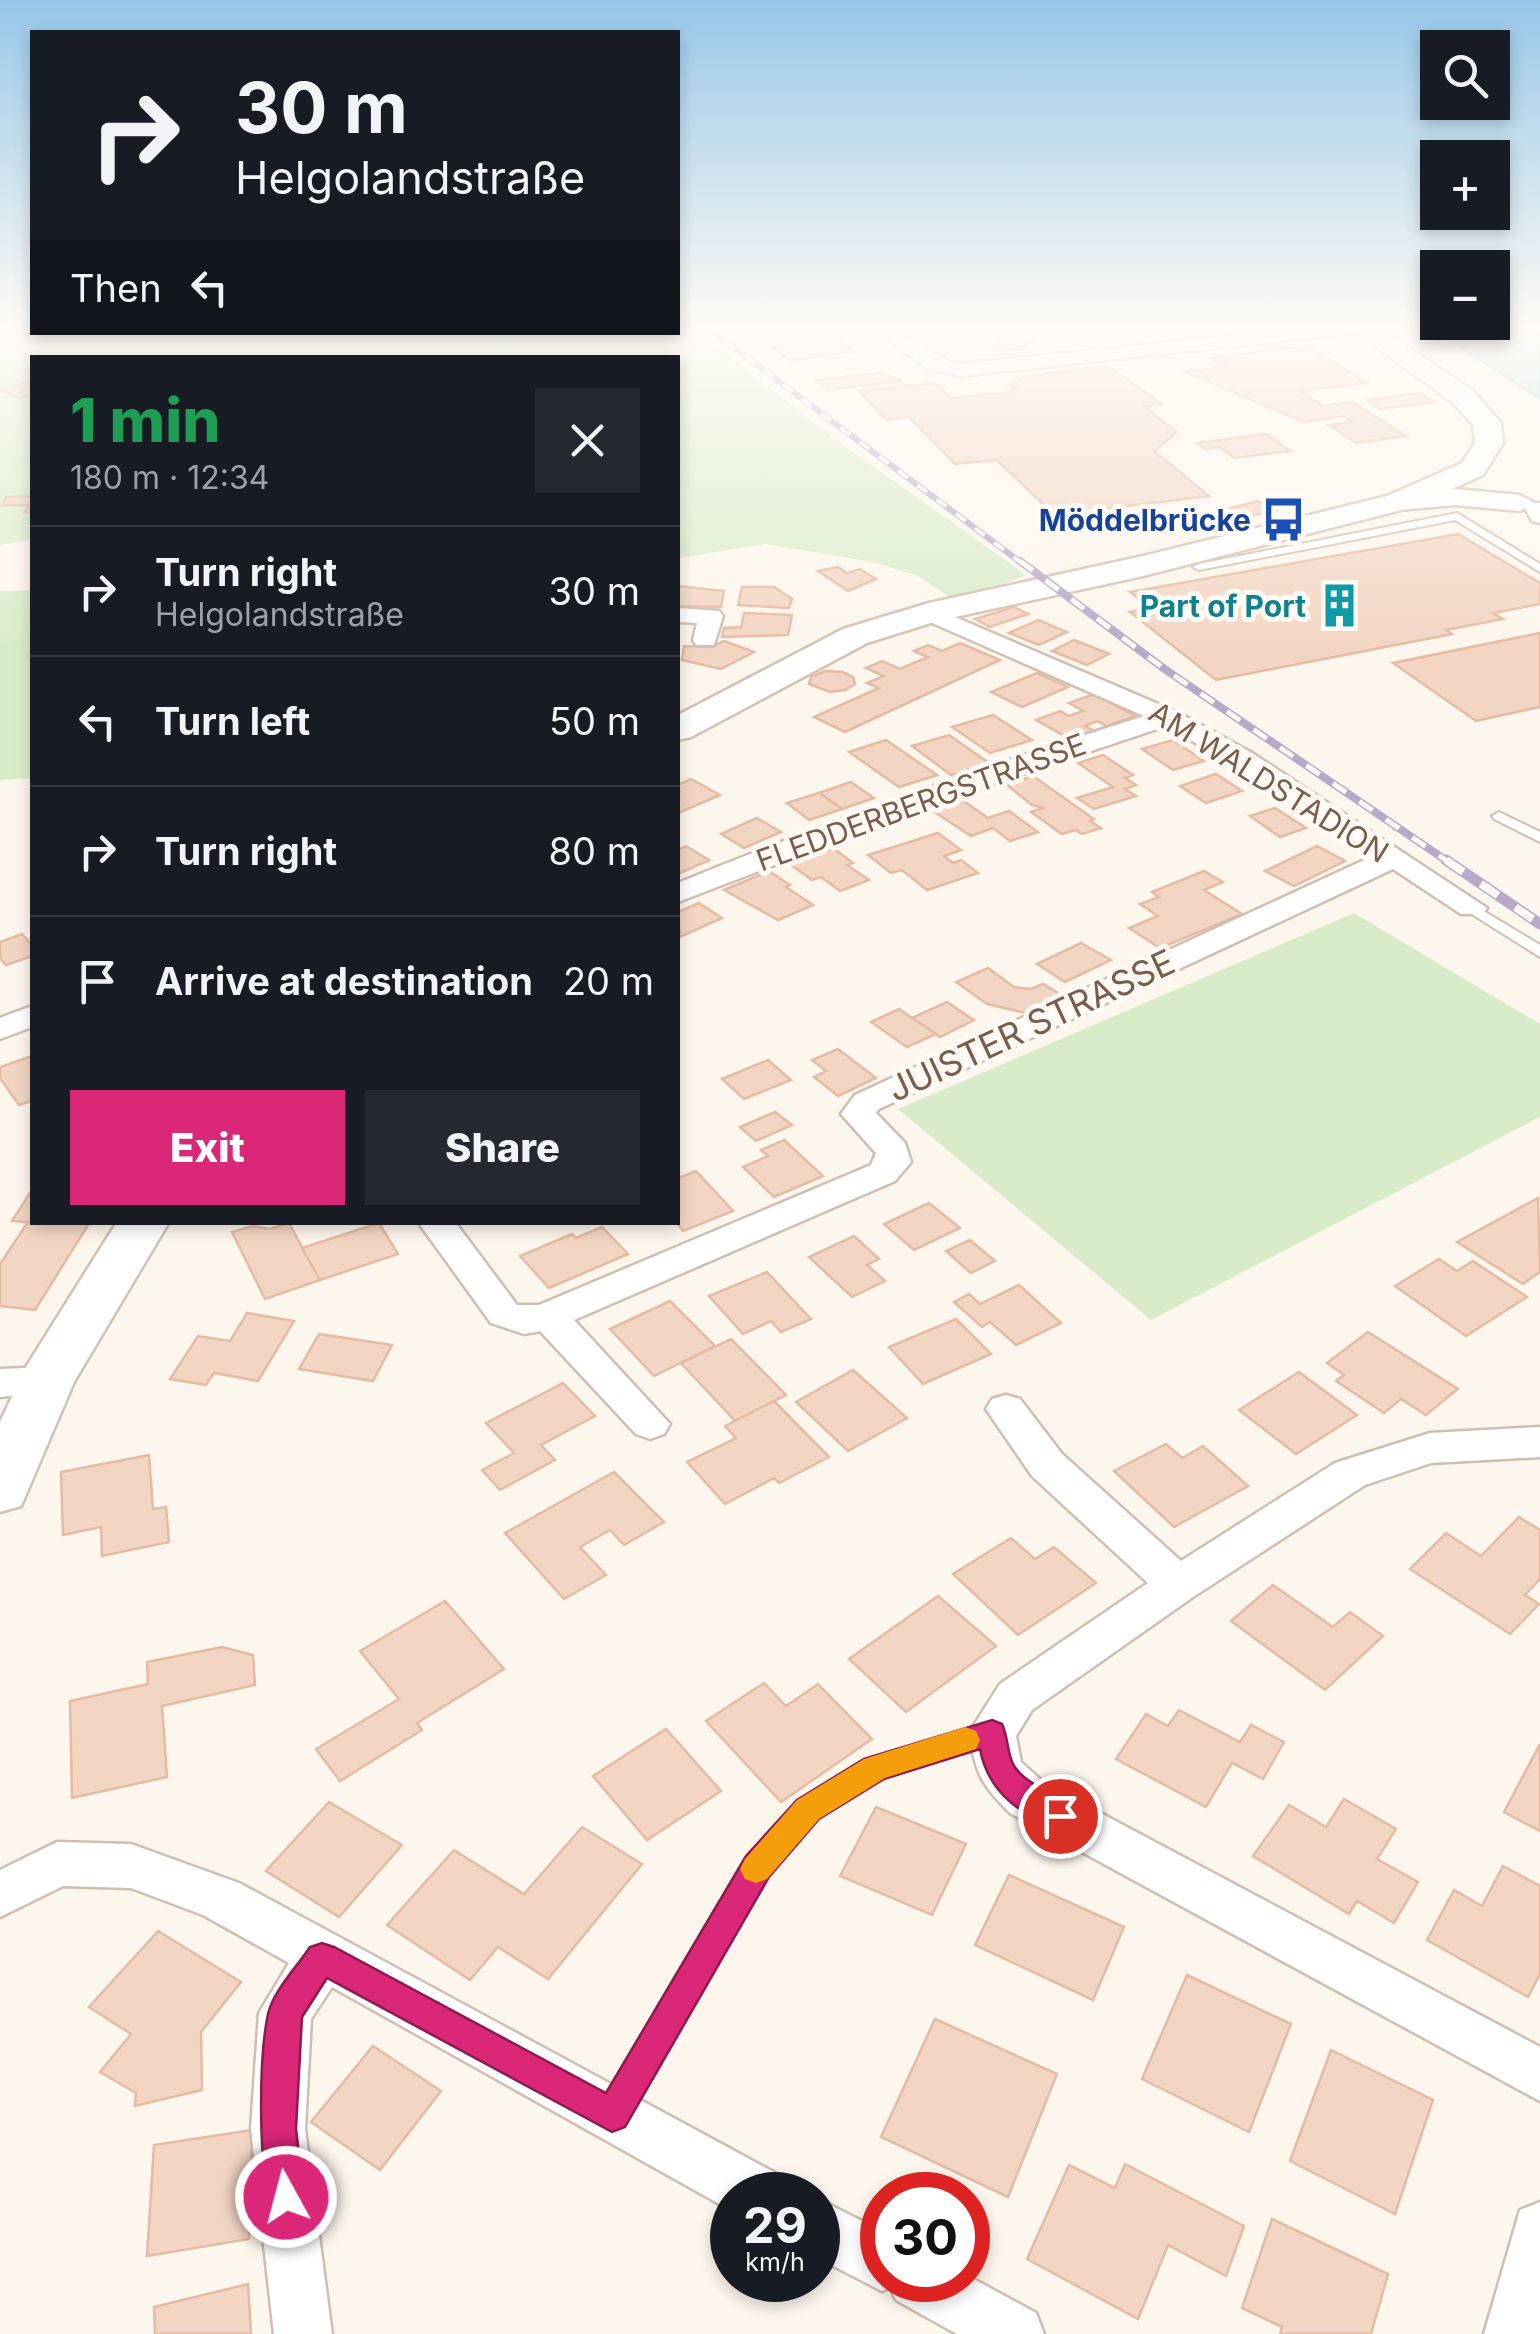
<!DOCTYPE html>
<meta charset="utf-8">
<style>
body{margin:0;font-family:Inter,sans-serif;background:#242831;color:#f1f3f6;height:100vh;display:flex;flex-direction:column;font-size:38px;white-space:nowrap}
*{box-sizing:border-box;margin:0}
p{font-size:32px;color:#9ea1a6}
.icon{flex:none;width:55px;height:55px;fill:none;stroke:currentColor;stroke-width:2;stroke-linecap:round;stroke-linejoin:round}
.map{position:relative;flex:1;overflow:hidden}
.panel{position:absolute;left:30px;top:355px;width:650px;height:870px;display:flex;flex-direction:column;background:#171b24;border-radius:0px;box-shadow:0 5px 15px #0003}
.panel>*{flex:none}
.top-card{position:absolute;left:30px;top:30px;width:650px;height:305px;border-radius:0px;box-shadow:0 5px 15px #0003;background:#171b24;color:#f1f3f6;overflow:hidden}
.tools{position:absolute;left:1420px;top:30px;display:grid;gap:20px}
.tools a{display:grid;place-items:center;width:90px;height:90px;border-radius:0px;background:#171b24;box-shadow:0 5px 15px #0003;font-size:50px}
.speed{position:absolute;left:710px;top:2172px;display:flex;gap:20px;font-size:50px;font-weight:700;text-align:center}
.speed>*{display:grid;place-content:center;width:130px;height:130px;border-radius:50%;background:#171b24;box-shadow:0 5px 15px #0003;line-height:1}
.speed small{font-size:25px;font-weight:400}
.speed .limit{border:15px solid #d22;background:#fff;color:#111}
.pin{position:absolute;display:grid;place-items:center;width:85px;height:85px;color:#fff;margin:-42px;border:5px solid #fff;border-radius:50%;box-shadow:0 2px 10px #0007}
.me{position:absolute;width:110px;margin:-55px;rotate:353deg;stroke-linejoin:round;filter:drop-shadow(0 0 8px #0008)}
.turn{display:flex;align-items:center;gap:35px;height:210px;padding:0 40px;font-size:45px}
.turn .icon{width:130px;height:130px;stroke-width:2.5}
.turn b{display:block;font-size:70px;line-height:85px}
.then{display:flex;align-items:center;height:95px;padding:0 40px;background:#0003;gap:20px;font-size:38px}
.round{display:grid;place-items:center;flex:none;width:105px;height:105px;border-radius:0px;background:#242831}
.headline{display:flex;align-items:center;justify-content:space-between;height:170px;padding:0 40px}
h1{font-size:60px;font-weight:800;line-height:75px;color:#1e9e55}
.cta{display:flex;gap:20px;margin-top:auto;padding:20px 40px}
.cta a{flex:1;height:115px;border-radius:0px;background:#db2777;color:#fff;font-size:40px;font-weight:800;line-height:115px;text-align:center}
.cta a+a{background:#242831;color:#f1f3f6}
ul{padding:0;list-style:none}
li{display:flex;align-items:center;gap:30px;height:130px;padding:0 40px;border-top:2px solid #363941}
li div{flex:1}
li b{display:block;font-size:38px}
li em{font-style:normal}
.map>svg:first-child{display:block}
.green{fill:#d8ecc9}
.water{fill:#bfe3e8;stroke:#a5d3da;stroke-width:2.5}
.building{fill:#f3d5c3;stroke:#e6bba3;stroke-width:2.5}
.lines{fill:none;stroke-linecap:round;stroke-linejoin:round}
.service-casing{stroke:#d1beb0;stroke-width:4}
.minor-casing{stroke:#d1beb0;stroke-width:5}
.tertiary-casing{stroke:#d1beb0;stroke-width:5}
.secondary-casing{stroke:#d6c0b0;stroke-width:5}
.service{fill:#fff;fill-rule:evenodd}
.minor{fill:#fff;fill-rule:evenodd}
.tertiary{fill:#fff;fill-rule:evenodd}
.secondary{fill:#fff;fill-rule:evenodd}
.rail-far2-casing{stroke:#b9a8c9;stroke-width:6}
.rail-far1-casing{stroke:#b9a8c9;stroke-width:8}
.rail-casing{stroke:#b9a8c9;stroke-width:11}
.rail-far2{stroke:#fffaf3;stroke-width:4;stroke-dasharray:12;stroke-linecap:butt}
.rail-far1{stroke:#fffaf3;stroke-width:5;stroke-dasharray:16;stroke-linecap:butt}
.rail{stroke:#fffaf3;stroke-width:8;stroke-dasharray:21;stroke-linecap:butt}
.route{fill:#db2777;stroke:#8e194d;stroke-width:2.5}
.slow{fill:#f59e0b}
.labels{text-anchor:middle;dominant-baseline:central;stroke-width:10;stroke-linejoin:round;paint-order:stroke}
.far-transit-label{font-size:30px;font-weight:bold;fill:#164399;stroke:#fffaf3;text-anchor:end}
.far-culture-label{font-size:30px;font-weight:bold;fill:#0d838f;stroke:#fffaf3;text-anchor:end}
.far-street-label{font-size:30px;fill:#7a5c4d;stroke:#fffaf3}
.street-label{font-size:35px;fill:#7a5c4d;stroke:#fffaf3}
</style>
<div class="map">
<svg width="1540" height="2334" viewBox="0 0 1540 2334">
<rect width="100%" height="100%" fill="#fdf6ec"/>
<g class="green">
<polygon points="0,327 32,327 32,332 678,332 678,327 692,327 839,442 1026,575 959,603 918,576 877,563 810,551 765,544 678,558 678,358 32,358 32,540 0,545"/>
<polygon points="32,590 32,778 0,780 0,591"/>
<polygon points="1354,913 1540,1024 1540,1117 1151,1320 898,1109"/>
</g>
<polygon class="water" points="1429,327 1526,327 1540,335 1540,399"/>
<g class="building">
<polygon points="744,327 806,327 819,336 830,334 855,351 790,361"/>
<polygon points="1008,327 1037,328 1036,334 1028,336 1038,342 1025,344 1028,347 1021,350 993,347 998,341 1008,339 991,333 1005,332"/>
<polygon points="1136,327 1205,327 1217,335 1157,342"/>
<polygon points="1307,346 1367,383 1300,391 1323,406 1352,402 1406,436 1356,443 1329,425 1353,422 1344,416 1304,422 1185,372 1224,367 1210,358"/>
<polygon points="1098,367 1114,370 1162,404 1143,406 1177,432 1154,451 1209,496 1054,515 997,460 955,464 909,417 887,420 859,391 935,383 952,398 1018,391 1010,385 1023,377"/>
<polygon points="880,373 902,381 828,390 817,380"/>
<polygon points="26,382 32,384 32,394 20,398 0,391"/>
<polygon points="1420,393 1434,402 1380,409 1367,400"/>
<polygon points="1266,434 1290,451 1234,458 1220,447 1205,449 1197,443"/>
<polygon points="32,496 32,512 25,512 29,505 2,505 7,497"/>
<polygon points="1258,501 1275,510 1248,517 1231,508"/>
<polygon points="1458,534 1540,583 1540,604 1493,613 1503,619 1446,630 1452,634 1216,680 1130,612 1151,608 1130,592"/>
<polygon points="838,567 847,573 860,569 876,579 848,591 818,571"/>
<polygon points="678,586 724,591 721,607 678,606"/>
<polygon points="742,587 774,587 792,599 789,608 738,605"/>
<polygon points="1014,607 1028,614 990,627 975,619"/>
<polygon points="744,613 792,615 788,635 722,637 724,628 741,627"/>
<polygon points="1038,620 1067,632 1039,645 1009,633"/>
<polygon points="1540,633 1540,707 1476,721 1393,663"/>
<polygon points="1074,640 1109,654 1087,665 1052,651"/>
<polygon points="724,641 754,652 721,669 682,660 684,646 711,647"/>
<polygon points="960,643 1000,660 845,732 814,717 879,688 867,683 884,676 866,668 882,661 900,669 928,657 914,651 928,645 942,651"/>
<polygon points="825,671 843,672 853,677 855,684 845,690 830,692 809,684 811,677"/>
<polygon points="1037,673 1068,687 1022,707 991,692"/>
<polygon points="1094,694 1135,716 1107,726 1097,721 1085,726 1094,731 1072,740 1036,720 1060,711 1069,716 1083,711 1069,703"/>
<polygon points="993,715 1032,740 990,753 952,727"/>
<polygon points="949,735 989,763 951,775 912,746"/>
<polygon points="886,740 937,775 899,787 849,752"/>
<polygon points="1173,740 1204,761 1173,770 1142,749"/>
<polygon points="1103,755 1133,775 1125,778 1136,785 1125,789 1136,796 1094,809 1077,798 1113,787 1078,763"/>
<polygon points="1216,774 1242,791 1206,803 1180,786"/>
<polygon points="1033,776 1094,819 1090,821 1101,828 1082,834 1075,830 1062,834 1031,812 1043,808 1032,805 1007,785"/>
<polygon points="691,779 720,795 678,813 678,785"/>
<polygon points="851,782 874,798 842,809 819,793"/>
<polygon points="819,793 842,809 809,820 787,803"/>
<polygon points="961,799 988,818 1009,811 1038,832 1010,841 993,828 971,836 930,809"/>
<polygon points="1275,808 1306,828 1280,837 1250,816"/>
<polygon points="757,818 781,832 744,848 721,834"/>
<polygon points="938,833 961,850 944,856 953,863 961,860 978,873 927,890 902,870 891,873 868,855"/>
<polygon points="686,846 709,860 678,874 678,850"/>
<polygon points="1317,846 1345,861 1294,886 1265,871"/>
<polygon points="833,848 853,863 847,865 869,880 840,891 821,877 812,880 790,864"/>
<polygon points="769,871 790,885 786,887 813,905 778,920 724,890"/>
<polygon points="1204,871 1223,882 1204,890 1242,914 1160,948 1129,928 1158,916 1140,904 1159,897 1152,892"/>
<polygon points="699,903 722,918 680,937 678,912"/>
<polygon points="22,934 32,945 32,956 6,965 0,958 0,942"/>
<polygon points="1081,943 1111,960 1065,982 1037,964"/>
<polygon points="988,968 1014,987 1031,989 1043,984 1063,996 1026,1013 987,1004 956,982"/>
<polygon points="947,1002 974,1020 940,1037 912,1018"/>
<polygon points="899,1009 912,1018 936,1034 907,1047 871,1022"/>
<polygon points="838,1049 876,1078 838,1096 814,1077 826,1071 812,1060"/>
<polygon points="32,1056 32,1101 19,1105 0,1078 0,1067"/>
<polygon points="768,1060 791,1080 744,1099 722,1079"/>
<polygon points="775,1112 792,1125 756,1141 740,1127"/>
<polygon points="784,1140 823,1176 774,1197 743,1167 768,1156 761,1150"/>
<polygon points="696,1171 733,1211 683,1231 676,1222 678,1178"/>
<polygon points="32,1190 32,1222 90,1222 35,1310 0,1306 0,1264 28,1222 12,1221"/>
<polygon points="1538,1198 1540,1272 1523,1284 1457,1242"/>
<polygon points="929,1203 960,1228 914,1250 884,1224"/>
<polygon points="289,1223 320,1280 265,1299 232,1232 253,1226 270,1229"/>
<polygon points="379,1223 398,1254 320,1280 302,1248"/>
<polygon points="602,1227 628,1254 549,1288 520,1256 572,1234 576,1238"/>
<polygon points="854,1236 879,1259 867,1265 885,1281 852,1297 809,1257"/>
<polygon points="970,1240 995,1261 971,1273 946,1251"/>
<polygon points="1439,1259 1457,1271 1473,1261 1527,1297 1466,1336 1395,1286"/>
<polygon points="767,1272 811,1319 781,1332 771,1321 743,1334 709,1296"/>
<polygon points="1019,1285 1061,1323 1016,1345 990,1322 982,1327 954,1302 969,1294 980,1304"/>
<polygon points="670,1301 715,1346 654,1376 610,1329"/>
<polygon points="247,1313 294,1321 258,1381 214,1373 206,1385 170,1379 198,1336 230,1341"/>
<polygon points="956,1319 991,1354 923,1384 889,1347"/>
<polygon points="1368,1332 1458,1389 1426,1415 1401,1399 1384,1413 1336,1381 1344,1375 1327,1363"/>
<polygon points="319,1334 392,1345 373,1381 299,1369"/>
<polygon points="731,1339 786,1395 735,1421 681,1363"/>
<polygon points="853,1370 907,1418 848,1451 796,1402"/>
<polygon points="1299,1372 1357,1415 1296,1454 1239,1410"/>
<polygon points="563,1383 595,1416 541,1445 555,1460 500,1490 482,1470 514,1453 486,1423"/>
<polygon points="774,1401 829,1457 779,1483 774,1478 725,1504 687,1462 736,1438 725,1426"/>
<polygon points="1166,1444 1182,1458 1203,1446 1248,1486 1174,1527 1114,1471"/>
<polygon points="149,1455 153,1509 166,1507 169,1542 102,1556 101,1527 63,1535 61,1472"/>
<polygon points="614,1472 664,1522 624,1545 610,1530 580,1547 606,1575 564,1599 505,1533"/>
<polygon points="1519,1517 1540,1530 1540,1579 1525,1595 1539,1604 1510,1634 1410,1569 1446,1533 1481,1556"/>
<polygon points="1011,1538 1035,1559 1054,1547 1096,1583 1018,1635 953,1574"/>
<polygon points="1273,1585 1333,1627 1350,1612 1383,1636 1325,1690 1231,1621"/>
<polygon points="938,1596 996,1646 906,1712 849,1659"/>
<polygon points="445,1601 504,1669 417,1723 422,1730 340,1781 316,1749 399,1699 360,1651"/>
<polygon points="222,1647 253,1655 255,1685 162,1706 167,1777 72,1798 70,1701 148,1684 147,1662"/>
<polygon points="764,1683 786,1706 818,1684 872,1739 781,1802 706,1721"/>
<polygon points="1179,1710 1240,1742 1251,1725 1284,1742 1263,1779 1232,1763 1206,1807 1116,1759 1146,1714 1168,1726"/>
<polygon points="666,1729 721,1791 647,1840 593,1776"/>
<polygon points="1540,1744 1540,1831 1504,1812"/>
<polygon points="1344,1799 1396,1829 1377,1859 1418,1882 1394,1923 1357,1901 1349,1914 1253,1856 1289,1805 1326,1827"/>
<polygon points="329,1802 402,1845 339,1917 266,1871"/>
<polygon points="876,1807 966,1844 932,1915 840,1876"/>
<polygon points="582,1827 642,1864 548,1979 498,1947 470,1980 387,1925 454,1850 524,1894"/>
<polygon points="1503,1866 1540,1886 1540,1974 1528,1997 1427,1940 1454,1890 1482,1906"/>
<polygon points="1009,1875 1124,1927 1093,2000 975,1945"/>
<polygon points="158,1931 241,1982 201,2032 202,2090 135,2106 136,2093 100,2072 131,2034 89,2007"/>
<polygon points="1187,1975 1291,2024 1249,2132 1142,2079"/>
<polygon points="935,2019 1057,2074 1008,2197 881,2137"/>
<polygon points="373,2046 441,2091 380,2170 311,2122"/>
<polygon points="1331,2050 1433,2100 1395,2214 1290,2161"/>
<polygon points="252,2130 249,2239 147,2256 154,2145"/>
<polygon points="1125,2164 1244,2226 1226,2276 1168,2245 1138,2319 1027,2259 1069,2165 1115,2188"/>
<polygon points="1272,2219 1388,2274 1371,2334 1280,2334 1282,2327 1242,2308"/>
<polygon points="248,2284 251,2334 155,2334 154,2307"/>
</g>
<g class="lines">
<defs>
<g id="service">
<polygon points="1457,513 1540,564 1540,572 1455,520 1199,570 1193,567 1199,564"/>
<polygon points="1499,812 1540,832 1540,842 1494,819 1492,816"/>
<polygon points="1472,904 1540,945 1540,957 1467,911 1467,905"/>
<polygon points="991,1723 999,1726 1003,1733 999,1740 882,1777 817,1817 767,1874 625,2120 615,2124 605,2120 601,2111 605,2102 749,1858 799,1803 867,1762"/>
</g>
<g id="minor">
<path d="M 872,327 C 906,326 927,357 960,364 L 1315,327 L 1372,327 L 1363,332 L 960,376 L 926,368 Z"/>
<polygon points="1528,503 1540,503 1540,523 1532,521 1525,508"/>
<path d="M 929,606 L 1177,712 L 1252,753 L 1487,908 L 1483,914 L 1461,914 L 1393,869 L 879,1109 L 876,1113 L 905,1143 L 911,1162 L 895,1181 L 574,1320 L 670,1424 L 664,1434 L 650,1439 L 636,1434 L 540,1331 L 524,1334 L 491,1323 L 418,1222 L 455,1222 L 517,1305 L 539,1305 L 871,1165 L 876,1153 L 841,1114 L 855,1095 L 1373,856 L 1234,765 L 1166,726 L 930,805 L 678,902 L 678,883 C 831,820 987,766 1144,716 L 921,618 L 917,613 Z"/>
<polygon points="678,608 719,611 723,616 714,645 696,645 693,640 697,623 678,622"/>
<polygon points="32,1006 32,1027 0,1039 0,1018"/>
<polygon points="46,1367 60,1371 66,1381 60,1391 0,1397 0,1369"/>
<path d="M 1006,1395 L 1020,1399 L 1062,1454 L 1181,1561 L 1335,1463 L 1430,1433 L 1540,1427 L 1540,1457 L 1431,1463 L 1365,1485 L 1193,1597 L 1032,1710 L 1016,1736 L 1021,1762 L 1044,1783 L 1540,2047 L 1540,2101 L 1010,1813 C 981,1784 976,1774 969,1733 L 1000,1684 L 1148,1583 L 1032,1476 L 986,1409 L 992,1399 Z"/>
<polygon points="57,1842 131,1844 239,1883 779,2175 787,2195 732,2195 732,2211 332,1987 311,2019 305,2129 332,2334 274,2334 251,2129 259,2013 289,1963 203,1915 131,1888 63,1886 0,1917 0,1870"/>
<polygon points="818,2199 882,2231 882,2280 968,2280 968,2276 1036,2313 1044,2334 957,2334 896,2300 890,2287 882,2291 818,2258"/>
<polygon points="1540,2202 1540,2334 1484,2334 1520,2210"/>
</g>
<polygon id="tertiary" points="1455,489 1520,495 1534,503 1520,511 1455,505 1398,510 1384,502 1398,494"/>
<g id="secondary">
<polygon points="1349,327 1379,327 1473,391 1501,423 1503,443 1483,475 1409,508 1143,576 937,621 867,643 691,737 678,740 678,715 843,629 929,603 1143,556 1387,496 1462,463 1475,443 1473,425 1453,403"/>
<polygon points="117,1222 169,1222 74,1382 21,1506 0,1512 0,1422 26,1367"/>
</g>
</defs>
<use href="#service" class="service-casing"/>
<use href="#minor" class="minor-casing"/>
<use href="#tertiary" class="tertiary-casing"/>
<use href="#secondary" class="secondary-casing"/>
<use href="#service" class="service"/>
<use href="#minor" class="minor"/>
<use href="#tertiary" class="tertiary"/>
<use href="#secondary" class="secondary"/>
<defs>
<polyline id="rail-far2" points="706,327 1023,564"/>
<polyline id="rail-far1" points="1020,561 1166,670 1450,863"/>
<polyline id="rail" points="1446,860 1540,924"/>
</defs>
<use href="#rail-far2" class="rail-far2-casing"/>
<use href="#rail-far1" class="rail-far1-casing"/>
<use href="#rail" class="rail-casing"/>
<use href="#rail-far2" class="rail-far2"/>
<use href="#rail-far1" class="rail-far1"/>
<use href="#rail" class="rail"/>
</g>
<linearGradient id="sky" x2="0" y2="1"><stop stop-color="#97c7e8"/><stop offset="0.5" stop-color="#fefbf6"/><stop offset="1" stop-color="#fefbf6" stop-opacity="0"/></linearGradient>
<rect width="1540" height="654" fill="url(#sky)"/>
<path class="route" d="M 992,1720 L 1002,1724 C 1008,1736 1007,1752 1013,1764 C 1026,1789 1065,1792 1076,1816 L 1072,1825 L 1060,1829 C 1020,1815 988,1792 980,1749 L 884,1779 L 819,1819 L 769,1877 L 625,2127 L 612,2132 L 327,1978 L 302,2017 L 296,2129 L 304,2197 L 299,2210 L 286,2215 L 273,2210 C 257,2171 259,2056 268,2014 C 273,1991 297,1967 310,1947 L 322,1943 L 334,1947 L 606,2093 L 746,1856 L 797,1800 L 864,1759 Z"/>
<polygon class="slow" points="965,1727 976,1731 980,1740 976,1749 885,1778 819,1819 767,1879 756,1883 745,1879 740,1869 745,1859 797,1800 864,1759"/>
<defs>
<symbol id="bus-bare" viewBox="-9 -9 18 18"><path d="M-5-6H5V4H4V6H2V4H-2V6H-4V4H-5ZM-3.5-4V0h7V-4ZM-3.5 1.2v1.5H-2V1.2ZM2 1.2v1.5H3.5V1.2Z" fill="#1a4fb4" stroke="#fffaf3" stroke-width="2.5" paint-order="stroke"/></symbol>
<symbol id="building-bare" viewBox="-9 -9 18 18"><path d="M-4-6H4V6H1V3H-1V6H-4ZM-2.5-4.3h1.7v1.8h-1.7ZM.8-4.3h1.7v1.8H.8ZM-2.5-1h1.7V.8h-1.7ZM.8-1h1.7V.8H.8Z" fill="#0f9aa8" stroke="#fffaf3" stroke-width="2.5" paint-order="stroke"/></symbol>
</defs>
<g fill-rule="evenodd">
<use href="#bus-bare" x="1252" y="488" width="63" height="63"/>
<use href="#building-bare" x="1308" y="574" width="63" height="63"/>
</g>
<g class="labels">
<g class="far-transit-label">
<text x="1251" y="520">Möddelbrücke</text>
</g>
<g class="far-culture-label">
<text x="1306" y="606">Part of Port</text>
</g>
<g class="far-street-label">
<text transform="translate(1269 782) rotate(32)">AM WALDSTADION</text>
<text transform="translate(921 802) rotate(-20)">FLEDDERBERGSTRASSE</text>
</g>
<g class="street-label">
<text transform="translate(1031 1025) rotate(-25)">JUISTER STRASSE</text>
</g>
</g>
</svg>
<div class="tools">
<a><svg class="icon" aria-label="search" viewBox="0 0 24 24"><circle cx="10" cy="10" r="6"/><path d="M15 15l6 6"/></svg></a>
<a>+</a>
<a>−</a>
</div>
<div class="speed"><div>29<small>km/h</small></div><div class="limit">30</div></div>
<div class="pin" style="left:1060px;top:1816px;background:#d93025"><svg class="icon" aria-label="arrive" viewBox="0 0 24 24"><path d="M6 21V4h12l-3 4 3 4H6"/></svg></div>
<svg class="me" style="left:286px;top:2197px" viewBox="-20 -20 40 40"><circle r="17" fill="#db2777" stroke="#fff" stroke-width="3"/><path d="M0-11L8 9 0 5-8 9z" fill="#fff"/></svg>
<div class="top-card">
<div class="turn"><svg class="icon" aria-label="right" viewBox="0 0 24 24"><path d="M7 20v-9h11M14 6l5 5-5 5"/></svg><div><b>30 m</b>Helgolandstraße</div></div>
<div class="then">Then<svg class="icon" aria-label="left" viewBox="0 0 24 24"><path d="M17 20v-9H6M10 6l-5 5 5 5"/></svg></div>
</div>
<section class="panel">
<div class="headline"><div><h1>1 min</h1><p>180 m · 12:34</p></div><a class="round"><svg class="icon" aria-label="close" viewBox="0 0 24 24"><path d="M6 6l12 12M18 6L6 18"/></svg></a></div>
<ul>
<li><svg class="icon" aria-label="right" viewBox="0 0 24 24"><path d="M7 20v-9h11M14 6l5 5-5 5"/></svg><div><b>Turn right</b><p>Helgolandstraße</p></div><em>30 m</em></li>
<li><svg class="icon" aria-label="left" viewBox="0 0 24 24"><path d="M17 20v-9H6M10 6l-5 5 5 5"/></svg><div><b>Turn left</b></div><em>50 m</em></li>
<li><svg class="icon" aria-label="right" viewBox="0 0 24 24"><path d="M7 20v-9h11M14 6l5 5-5 5"/></svg><div><b>Turn right</b></div><em>80 m</em></li>
<li><svg class="icon" aria-label="arrive" viewBox="0 0 24 24"><path d="M6 21V4h12l-3 4 3 4H6"/></svg><div><b>Arrive at destination</b></div><em>20 m</em></li>
</ul>
<div class="cta"><a>Exit</a><a>Share</a></div>
</section>
</div>
